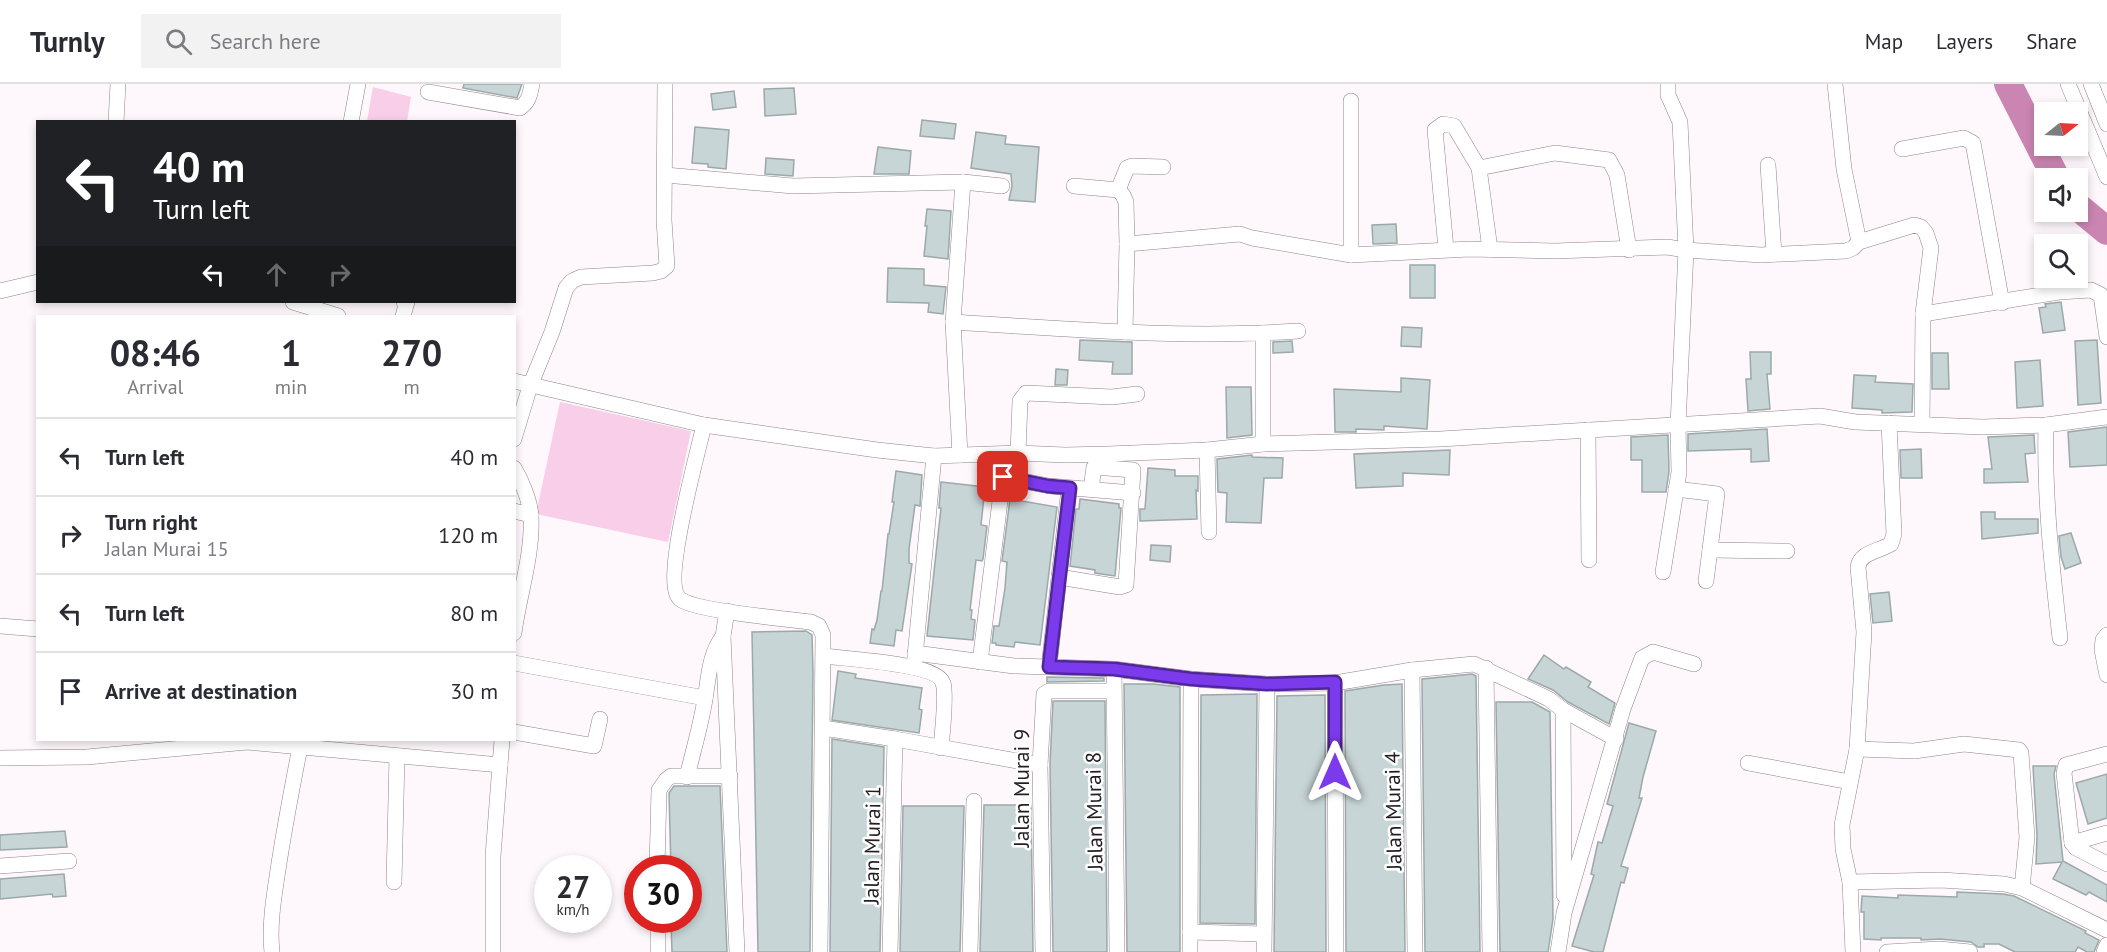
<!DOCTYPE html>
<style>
body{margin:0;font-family:"PT Sans",sans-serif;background:#f2f2f3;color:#2b2b33;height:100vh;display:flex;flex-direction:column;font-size:22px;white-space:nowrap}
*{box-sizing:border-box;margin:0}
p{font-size:20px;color:#7c7c81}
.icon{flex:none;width:33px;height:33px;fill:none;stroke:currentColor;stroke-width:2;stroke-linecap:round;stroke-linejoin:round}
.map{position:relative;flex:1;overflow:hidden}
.details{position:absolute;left:36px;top:231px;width:480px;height:426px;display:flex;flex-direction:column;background:#fff;border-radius:0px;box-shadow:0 3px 9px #0003}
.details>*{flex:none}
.top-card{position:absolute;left:36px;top:36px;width:480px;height:183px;border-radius:0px;box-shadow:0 3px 9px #0003;background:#202124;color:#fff;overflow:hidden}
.needle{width:39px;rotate:72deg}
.fabs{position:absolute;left:2034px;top:18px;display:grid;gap:12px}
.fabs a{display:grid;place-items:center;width:54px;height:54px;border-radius:0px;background:#fff;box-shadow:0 3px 9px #0003;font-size:30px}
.speed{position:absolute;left:534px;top:771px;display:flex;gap:12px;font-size:30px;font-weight:700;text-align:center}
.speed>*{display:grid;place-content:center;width:78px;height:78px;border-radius:50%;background:#fff;box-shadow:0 3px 9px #0003;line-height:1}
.speed small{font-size:15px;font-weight:400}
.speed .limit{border:9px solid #d22;background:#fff;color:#111}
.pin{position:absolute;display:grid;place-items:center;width:51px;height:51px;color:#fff;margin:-26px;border-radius:12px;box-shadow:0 3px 9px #0006}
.me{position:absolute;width:66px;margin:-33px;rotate:0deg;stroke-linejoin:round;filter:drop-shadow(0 0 4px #0008)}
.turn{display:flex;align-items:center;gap:21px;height:126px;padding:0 18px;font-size:27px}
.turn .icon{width:78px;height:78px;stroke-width:2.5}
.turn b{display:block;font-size:42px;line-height:51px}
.lanes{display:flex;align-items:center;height:57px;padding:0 18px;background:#0003;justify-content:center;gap:30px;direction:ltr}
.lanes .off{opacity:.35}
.eta{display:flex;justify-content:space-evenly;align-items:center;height:102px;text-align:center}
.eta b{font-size:36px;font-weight:700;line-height:42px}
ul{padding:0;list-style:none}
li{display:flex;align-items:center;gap:18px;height:78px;padding:0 18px;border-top:2px solid #e1e1e2}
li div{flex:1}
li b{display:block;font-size:22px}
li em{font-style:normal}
header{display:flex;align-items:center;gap:36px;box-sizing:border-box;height:84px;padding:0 30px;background:#fff;border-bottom:2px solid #e1e1e2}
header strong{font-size:28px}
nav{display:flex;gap:33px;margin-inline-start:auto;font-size:21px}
.search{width:420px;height:54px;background:#f2f2f3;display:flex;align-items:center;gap:15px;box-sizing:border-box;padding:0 21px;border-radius:0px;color:#7c7c81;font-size:22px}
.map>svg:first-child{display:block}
.green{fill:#f8cee8}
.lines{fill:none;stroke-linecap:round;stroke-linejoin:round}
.river{stroke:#cb85b2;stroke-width:28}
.building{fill:#c7d5d6;stroke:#9ba9a9;stroke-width:1.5}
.minor-casing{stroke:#8f848a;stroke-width:16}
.minor{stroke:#fff;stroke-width:15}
.route-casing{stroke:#51269a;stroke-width:15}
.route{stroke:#7c3aed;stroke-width:10}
.labels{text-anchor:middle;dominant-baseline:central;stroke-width:5;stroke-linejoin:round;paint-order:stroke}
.street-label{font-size:21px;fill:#221e21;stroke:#fff}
</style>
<header>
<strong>Turnly</strong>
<div class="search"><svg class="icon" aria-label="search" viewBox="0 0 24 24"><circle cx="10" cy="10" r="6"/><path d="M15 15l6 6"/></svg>Search here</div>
<nav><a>Map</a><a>Layers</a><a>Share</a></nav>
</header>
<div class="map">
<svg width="2107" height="868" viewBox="0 0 2107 868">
<rect width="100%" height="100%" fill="#fef7fb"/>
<g class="green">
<polygon points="373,3 411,13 407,37 367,37"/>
<polygon points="560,318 691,347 668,458 536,430"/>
</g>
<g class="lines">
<g class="river">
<polyline points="2008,0 2056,94"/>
<polyline points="2078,123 2107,147"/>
</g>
</g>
<g class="building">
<polygon points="464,0 522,0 517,14 463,4"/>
<polygon points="794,4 796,30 765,32 764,5"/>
<polygon points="734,7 736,23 713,26 711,10"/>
<polygon points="922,36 956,40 954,55 920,52"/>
<polygon points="695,43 729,46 726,85 708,83 708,80 692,79"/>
<polygon points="976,48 1006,52 1005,60 1039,63 1035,118 1009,116 1012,102 1011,90 971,84"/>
<polygon points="878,63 911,67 909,90 874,90"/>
<polygon points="766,74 794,76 793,92 765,90"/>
<polygon points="927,125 951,127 948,175 924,172 927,142 925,142"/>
<polygon points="1396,140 1397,159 1373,160 1372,141"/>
<rect x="1410" y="181" width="25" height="33"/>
<polygon points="888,184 924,185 924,201 946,203 943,230 928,228 929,219 887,218"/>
<polygon points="2061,218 2065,246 2043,249 2039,224 2046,223 2045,220"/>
<polygon points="1402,243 1422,244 1421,263 1401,262"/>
<polygon points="1080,256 1132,258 1132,290 1112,290 1113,278 1079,276"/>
<polygon points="2097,256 2101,319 2078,321 2075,257"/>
<polygon points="1292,257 1293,268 1273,269 1273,258"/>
<polygon points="1750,268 1771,268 1771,290 1767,290 1770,325 1748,327 1746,295 1751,295"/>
<polygon points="1932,269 1948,269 1949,305 1932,305"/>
<polygon points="2040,276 2043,322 2017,324 2015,278"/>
<polygon points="1056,285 1068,286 1067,301 1055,301"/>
<polygon points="1854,291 1876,292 1875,298 1913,300 1912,328 1882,329 1882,326 1852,324"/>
<polygon points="1401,294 1430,296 1427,345 1384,342 1384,346 1356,345 1356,348 1335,348 1334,305 1401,308"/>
<polygon points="1226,303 1251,303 1252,351 1227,354"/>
<polygon points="2107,343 2107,381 2070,383 2068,348"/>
<polygon points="1767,345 1769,377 1751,378 1751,365 1688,367 1688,350"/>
<polygon points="1668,351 1669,387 1666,408 1642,408 1642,376 1631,376 1631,353"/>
<polygon points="2034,351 2035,369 2025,370 2028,398 1984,399 1984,385 1992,385 1988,353"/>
<polygon points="1921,365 1922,394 1901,394 1900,366"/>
<polygon points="1450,366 1449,391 1403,389 1403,402 1356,404 1354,370"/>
<polygon points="1252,371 1252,373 1283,374 1282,394 1264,394 1261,439 1226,438 1227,409 1218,408 1217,375"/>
<polygon points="1148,384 1175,386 1175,392 1198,392 1198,407 1196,406 1197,435 1140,437 1140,425 1145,425"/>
<polygon points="896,387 922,391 920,422 915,421 909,465 909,479 912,480 902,547 896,546 894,562 870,559 872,545 874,546 877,536 881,507 882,507 888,450 889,450 894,418 892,418"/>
<polygon points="941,398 985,403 981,441 987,442 983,475 982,477 976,476 970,526 972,526 971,535 975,536 973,556 927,552 941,424 939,424"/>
<polygon points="1010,415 1057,423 1040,561 1015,558 1014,563 996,561 996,559 992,559 994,542 999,542 1005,504 1007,478 1002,477"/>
<polygon points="1080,415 1119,420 1119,424 1121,424 1115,492 1095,489 1095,486 1070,482 1076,425 1079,425"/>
<polygon points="1981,428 1995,428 1995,435 2038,435 2038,449 1982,455"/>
<polygon points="2071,449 2081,479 2065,485 2061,473 2059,452"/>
<polygon points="1151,461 1171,462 1170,478 1150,476"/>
<polygon points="1889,508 1892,537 1873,539 1870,510"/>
<polygon points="806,547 812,551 813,588 810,868 758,868 752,548"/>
<polygon points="1544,571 1564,585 1566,583 1591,598 1588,603 1615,619 1609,640 1568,618 1553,606 1528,595"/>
<polygon points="838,587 856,590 855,594 922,604 919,625 922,626 919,649 832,636"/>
<polygon points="1472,590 1476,592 1480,868 1425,868 1422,595"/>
<polygon points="1047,593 1104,594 1104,597 1047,598"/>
<polygon points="1124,600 1153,600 1180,603 1180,868 1127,868"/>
<polygon points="1402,600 1405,868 1346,868 1345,607 1384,601"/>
<polygon points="1257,610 1255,840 1200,839 1201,611"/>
<polygon points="1325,611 1326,868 1274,868 1277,612"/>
<polygon points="1053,617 1105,617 1107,868 1053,868 1050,680"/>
<polygon points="1496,618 1532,618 1550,628 1553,835 1548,868 1500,868"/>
<polygon points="1629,639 1656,647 1643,693 1639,714 1642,714 1621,782 1628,784 1624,799 1621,798 1603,868 1594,868 1572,862 1594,791 1591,790 1598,758 1602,759 1613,722 1607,720"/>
<polygon points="832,655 884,663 880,868 830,868"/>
<polygon points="2033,682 2056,682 2054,690 2063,777 2107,801 2107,818 2089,808 2086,811 2053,795 2062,778 2036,780 2037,752"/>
<polygon points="2107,690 2107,734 2088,740 2076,699"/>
<polygon points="674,702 720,702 727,868 672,868 671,836 688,836 688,784 671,784 669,709"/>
<polygon points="984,721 1031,721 1033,868 980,868"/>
<polygon points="903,722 964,722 960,868 900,868"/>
<polygon points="65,747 67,763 0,766 0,751"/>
<polygon points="64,790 66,812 53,813 52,810 0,815 0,795"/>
<polygon points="1957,808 2003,810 2014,812 2086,847 2085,849 2099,856 2094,868 2087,868 2078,863 2075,868 2015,868 1999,860 1984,860 1984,863 1978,863 1971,858 1940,855 1921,856 1921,854 1881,854 1881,856 1864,855 1864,828 1861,828 1862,812 1898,814 1898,811 1957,813"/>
</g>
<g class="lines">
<defs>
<g id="minor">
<polyline points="1835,0 1844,85 1859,158"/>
<polyline points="2068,0 2107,93"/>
<polyline points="2091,0 2107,40"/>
<path d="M 428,8 L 520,24 C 529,18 530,10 532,0"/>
<polyline points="1351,17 1351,171"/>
<polyline points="116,38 118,0"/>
<polyline points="351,38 358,0"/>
<polyline points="1902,65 1964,54 1973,59 2002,219"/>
<polyline points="1768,81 1774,170"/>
<polyline points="1479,84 1555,69 1609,76 1617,91 1629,166"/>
<polyline points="665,91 793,102 963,98 1002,102"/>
<polyline points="1074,102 1118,106 1123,111 1126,118 1127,160 1125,248"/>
<polyline points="1118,106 1127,84 1132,82 1163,83"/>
<polyline points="1127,160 1240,150 1252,154 1351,171 1470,165 1555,167 1667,163 1686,166 1761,171 1846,167 1853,164 1859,158 1914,141 1921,143 1926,149 1931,164 1923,230 1922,340"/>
<polyline points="1446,165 1435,46 1443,40 1454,42 1479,84 1490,165"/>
<polyline points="0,207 38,198"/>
<polyline points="293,218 338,232"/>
<polyline points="1923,230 2059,208 2091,206 2101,211 2107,253"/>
<polyline points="403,232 407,218 404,218"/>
<path d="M 953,238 C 1067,245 1183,255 1298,247"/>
<polyline points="514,297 704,341 877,366 934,372 1018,369 1065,371 1108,370 1207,366 1263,360 1441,355 1820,332 1855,338 1982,343 2046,341 2107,333"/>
<path d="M 1889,339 L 1894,450 L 1891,460 C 1880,467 1860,468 1858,483 L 1864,548 L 1857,665 L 1842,741 L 1843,765 L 1850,798 L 1941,796 L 2004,800 L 2022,804 L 2107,846"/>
<path d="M 704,341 C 698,368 661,499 680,515 C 694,527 788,535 811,538 L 819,542 L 823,551 L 820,868"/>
<path d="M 2046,341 C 2044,412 2052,484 2060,554"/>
<polyline points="1588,346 1589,476"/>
<polyline points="514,355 530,302 552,248 566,204 572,197 581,193 653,189 661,187 667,182 664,136 665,0"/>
<polyline points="1263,360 1263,249"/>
<polyline points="1207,366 1209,448"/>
<polyline points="1018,369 1020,317 1026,309 1112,313 1137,310"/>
<polyline points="960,371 953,238 963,98"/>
<path d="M 514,384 C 522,397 530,417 531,432 C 533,471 519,511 514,549"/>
<polyline points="1003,393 1049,402 1133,409"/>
<polyline points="1676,405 1717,410 1706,497"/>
<polyline points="514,427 531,431"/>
<polyline points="1710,466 1787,467"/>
<polyline points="1663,488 1679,388 1678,341 1686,166 1680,38 1668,11 1668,0"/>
<polyline points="1059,493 1120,503 1126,501 1133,386 1094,383 1091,405"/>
<polyline points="727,527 723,552 737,868"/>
<polyline points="0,542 38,545"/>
<polyline points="2107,551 2103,556 2102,566 2107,591"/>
<polyline points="915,569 1014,582 1114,585 1191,595 1267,600 1335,599 1412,586 1474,580 1549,615 1563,626 1616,655"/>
<path d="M 824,572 C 845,575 937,579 943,599 C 947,610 942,651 941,664"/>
<polyline points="980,578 1003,393 1003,370"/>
<polyline points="514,579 705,614"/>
<polyline points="914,583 934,372"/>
<polyline points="1049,583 1069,404"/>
<polyline points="1486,584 1490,868"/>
<polyline points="1114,585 1117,868"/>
<polyline points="1412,586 1415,868"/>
<polyline points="1335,599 1336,868"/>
<polyline points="1563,626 1564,811"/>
<polyline points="823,644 895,655 1040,681"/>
<polyline points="514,648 594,662 600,635"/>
<polyline points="1857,665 1914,667 1964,660 2019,666 2021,669 2027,753 2022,804"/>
<polyline points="2107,670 2066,681 2064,689 2072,759 2076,764 2107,780"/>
<polyline points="0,674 87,673 247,658 500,681 502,656"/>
<polyline points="1748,679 1850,698"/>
<path d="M 687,693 C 693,667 701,641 705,615 C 709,592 709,571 723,552"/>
<polyline points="2072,759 2107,749"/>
<polyline points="0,782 69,777"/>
<polyline points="657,784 659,706 666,696 671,692 730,692"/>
<polyline points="394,798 397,672"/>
<polyline points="1850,798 1853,868"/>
<polyline points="658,836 658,868"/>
<polyline points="1190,848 1263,850"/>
<path d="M 272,868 C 269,841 274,812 278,786 C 284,745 292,704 300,663"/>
<polyline points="493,868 493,772 500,681"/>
<polyline points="890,868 895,655"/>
<polyline points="970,868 974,717"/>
<polyline points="1043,868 1040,681 1044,610 1049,607 1113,607"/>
<polyline points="1190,868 1191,595"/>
<polyline points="1264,868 1267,600"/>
<polyline points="1558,868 1564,829 1623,625 1642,574 1653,568 1694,580"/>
<polyline points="1887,868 1939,865 1970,868"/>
<polyline points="2104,868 2107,861"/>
</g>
</defs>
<use href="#minor" class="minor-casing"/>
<use href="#minor" class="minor"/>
</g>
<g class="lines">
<defs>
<polyline id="route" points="1003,393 1048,402 1070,404 1049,583 1114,585 1191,595 1267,600 1335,598 1335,688"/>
</defs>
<use href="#route" class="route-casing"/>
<use href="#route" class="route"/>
</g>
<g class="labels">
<g class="street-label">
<text transform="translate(1021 704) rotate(-90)">Jalan Murai 9</text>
<text transform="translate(1094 727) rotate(-91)">Jalan Murai 8</text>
<text transform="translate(1393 727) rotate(-91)">Jalan Murai 4</text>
<text transform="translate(872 761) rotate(-89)">Jalan Murai 1</text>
</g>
</g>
</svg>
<div class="fabs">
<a><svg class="needle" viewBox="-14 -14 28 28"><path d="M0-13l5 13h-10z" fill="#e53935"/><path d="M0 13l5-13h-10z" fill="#7c7c81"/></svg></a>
<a><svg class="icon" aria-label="sound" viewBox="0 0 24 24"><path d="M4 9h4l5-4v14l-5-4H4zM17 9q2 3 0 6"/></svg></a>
<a><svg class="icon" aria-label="search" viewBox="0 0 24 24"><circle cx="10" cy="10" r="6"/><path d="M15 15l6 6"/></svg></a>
</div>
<div class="speed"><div>27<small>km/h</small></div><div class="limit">30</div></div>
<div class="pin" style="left:1003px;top:393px;background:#d93025"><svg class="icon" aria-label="arrive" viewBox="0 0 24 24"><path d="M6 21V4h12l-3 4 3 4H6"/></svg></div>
<svg class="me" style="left:1335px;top:688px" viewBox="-20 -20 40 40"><path d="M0-17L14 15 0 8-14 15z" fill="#7c3aed" stroke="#fff" stroke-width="4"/></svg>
<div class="top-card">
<div class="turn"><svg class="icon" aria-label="left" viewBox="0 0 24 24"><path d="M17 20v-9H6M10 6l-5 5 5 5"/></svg><div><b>40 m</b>Turn left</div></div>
<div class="lanes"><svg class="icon" aria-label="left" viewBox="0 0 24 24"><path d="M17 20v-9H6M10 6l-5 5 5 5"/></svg><svg class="icon off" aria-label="ahead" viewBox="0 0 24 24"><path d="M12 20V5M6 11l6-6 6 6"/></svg><svg class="icon off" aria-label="right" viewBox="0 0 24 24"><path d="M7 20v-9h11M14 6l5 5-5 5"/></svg></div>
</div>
<section class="details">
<div class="eta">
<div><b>08:46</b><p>Arrival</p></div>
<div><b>1</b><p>min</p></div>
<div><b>270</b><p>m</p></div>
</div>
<ul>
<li><svg class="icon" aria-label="left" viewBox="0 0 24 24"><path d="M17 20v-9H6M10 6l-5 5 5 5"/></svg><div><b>Turn left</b></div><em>40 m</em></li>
<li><svg class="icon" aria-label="right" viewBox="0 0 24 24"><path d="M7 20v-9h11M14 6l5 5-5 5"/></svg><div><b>Turn right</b><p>Jalan Murai 15</p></div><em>120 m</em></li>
<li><svg class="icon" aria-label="left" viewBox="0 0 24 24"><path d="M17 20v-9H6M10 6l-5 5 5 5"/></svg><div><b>Turn left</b></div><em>80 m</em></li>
<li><svg class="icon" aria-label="arrive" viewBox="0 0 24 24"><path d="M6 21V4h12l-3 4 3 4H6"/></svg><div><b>Arrive at destination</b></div><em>30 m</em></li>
</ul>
</section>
</div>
